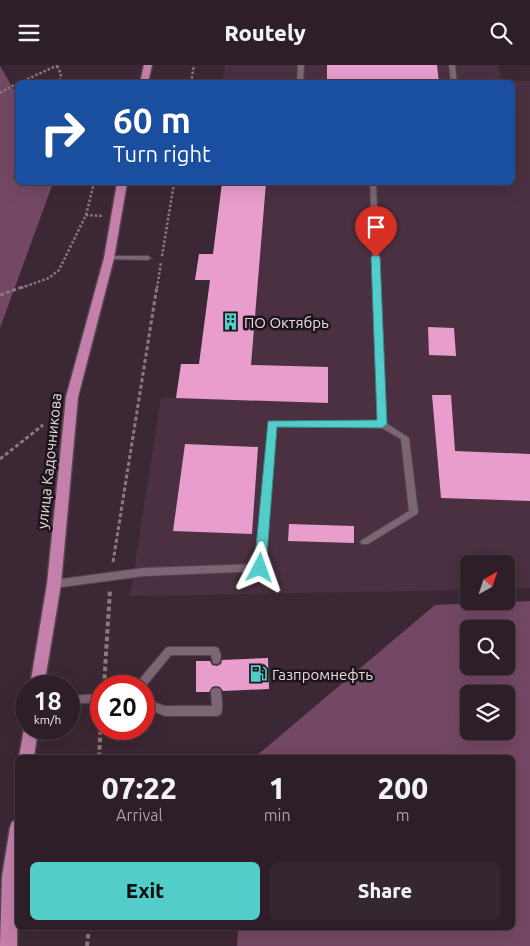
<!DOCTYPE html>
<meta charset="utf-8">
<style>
body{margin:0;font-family:Ubuntu,sans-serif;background:#35272f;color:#f1f3f6;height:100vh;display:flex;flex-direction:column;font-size:19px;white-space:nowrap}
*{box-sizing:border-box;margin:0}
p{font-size:16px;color:#a7a2a7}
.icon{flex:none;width:28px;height:28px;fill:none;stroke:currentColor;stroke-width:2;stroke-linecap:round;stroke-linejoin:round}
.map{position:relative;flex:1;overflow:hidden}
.drawer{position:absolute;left:15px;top:690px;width:500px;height:175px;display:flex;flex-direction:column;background:#2d1e27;border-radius:8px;box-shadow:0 5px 20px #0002,0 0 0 1px #483c44}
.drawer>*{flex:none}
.banner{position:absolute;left:15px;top:15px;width:500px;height:105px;border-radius:8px;box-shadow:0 5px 20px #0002,0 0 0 1px #483c44;background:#1a4fa0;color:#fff;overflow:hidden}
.needle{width:32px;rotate:40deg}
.fabs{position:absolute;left:460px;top:490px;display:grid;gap:10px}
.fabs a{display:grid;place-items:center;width:55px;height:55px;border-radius:8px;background:#2d1e27;box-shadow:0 5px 20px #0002,0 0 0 1px #483c44;font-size:25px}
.speed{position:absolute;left:15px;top:610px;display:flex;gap:10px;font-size:25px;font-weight:700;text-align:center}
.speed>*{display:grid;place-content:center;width:65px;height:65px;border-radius:50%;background:#2d1e27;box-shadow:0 5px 20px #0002,0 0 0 1px #483c44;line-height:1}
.speed small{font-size:12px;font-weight:400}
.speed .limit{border:8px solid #d22;background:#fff;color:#111}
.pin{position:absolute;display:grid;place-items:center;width:42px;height:42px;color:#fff;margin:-51px -21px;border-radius:50% 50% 50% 0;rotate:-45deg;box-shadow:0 0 5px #0007}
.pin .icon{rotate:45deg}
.me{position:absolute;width:55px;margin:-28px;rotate:4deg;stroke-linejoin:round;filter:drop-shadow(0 0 4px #0008)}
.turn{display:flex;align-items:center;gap:18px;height:105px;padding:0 15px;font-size:22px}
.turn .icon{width:65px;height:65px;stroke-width:2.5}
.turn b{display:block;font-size:35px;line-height:42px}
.eta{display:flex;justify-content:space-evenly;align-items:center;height:85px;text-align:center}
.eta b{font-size:30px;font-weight:800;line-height:35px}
.button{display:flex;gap:10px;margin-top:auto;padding:10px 15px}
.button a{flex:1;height:58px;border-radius:8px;background:#53cdc9;color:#111;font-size:20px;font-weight:800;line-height:58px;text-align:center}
.button a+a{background:#35272f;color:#f1f3f6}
header{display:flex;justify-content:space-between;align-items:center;height:65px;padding:0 15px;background:#2d1e27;font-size:22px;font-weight:800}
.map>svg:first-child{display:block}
.built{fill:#4a3040}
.green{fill:#744864;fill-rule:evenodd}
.building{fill:#e89dcc}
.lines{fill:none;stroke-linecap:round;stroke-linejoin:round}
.service-casing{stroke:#55454f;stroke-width:2}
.primary-casing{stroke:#55454f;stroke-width:3}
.path-far2{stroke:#897882;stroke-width:2.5;stroke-dasharray:2.5 2;stroke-linecap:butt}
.path-far1{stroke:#897882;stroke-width:3;stroke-dasharray:4 2.5;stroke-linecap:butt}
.path{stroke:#897882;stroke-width:4;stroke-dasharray:4.5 3;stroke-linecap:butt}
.service{fill:#7d6674;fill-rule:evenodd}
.primary{fill:#c47fab;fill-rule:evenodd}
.route{fill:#53cdc9;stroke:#368583}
.labels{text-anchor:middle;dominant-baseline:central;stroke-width:5;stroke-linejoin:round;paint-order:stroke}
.poi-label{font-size:15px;fill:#e8dbe2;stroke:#1d141a;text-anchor:start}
.street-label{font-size:15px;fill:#e8dbe2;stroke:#1d141a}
</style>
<header><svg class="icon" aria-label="menu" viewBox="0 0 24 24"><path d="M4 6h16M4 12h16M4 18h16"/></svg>Routely<svg class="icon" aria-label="search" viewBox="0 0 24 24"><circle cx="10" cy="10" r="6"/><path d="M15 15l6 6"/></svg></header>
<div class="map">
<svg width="530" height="881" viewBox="0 0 530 881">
<rect width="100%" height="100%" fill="#3c2834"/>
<polygon class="built" points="225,0 498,0 502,15 530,16 530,523 506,524 506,499 469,499 469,525 130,531 161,332 176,333 181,299 199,299 210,216 195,215 199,189 213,189 222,118 512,118 512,18 222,17"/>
<g class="green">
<polygon points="0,1 17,30 18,118 53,118 0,263"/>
<path d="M 530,536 L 530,881 L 237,881 L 238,863 L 512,862 L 512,692 L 255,692 L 435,540 ZM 469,564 L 506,564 L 506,601 L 469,601 ZM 469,629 L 506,629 L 506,666 L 469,666 Z"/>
</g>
<g class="building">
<polygon points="327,0 437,0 439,18 327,18"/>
<polygon points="222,118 266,118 251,300 328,302 328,338 176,333 181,299 199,299 210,215 195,215 199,189 213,189"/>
<polygon points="428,262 454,263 456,291 429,290"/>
<polygon points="432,330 451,330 455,386 530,389 530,436 441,433"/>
<polygon points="185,379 258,382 252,469 173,466"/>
<polygon points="289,459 354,461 354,478 288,476"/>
<polygon points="268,593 269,624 223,626 220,622 216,621 212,622 209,627 196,627 196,596 210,596 212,600 217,601 221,599 222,595"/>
</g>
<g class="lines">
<defs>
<g id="service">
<polygon points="298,0 304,0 303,18 297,18"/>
<polygon points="449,0 455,0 457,18 451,18"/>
<polygon points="370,118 376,118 386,358 409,373 418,447 417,449 368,479 362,479 360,477 362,475 409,446 401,374 380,362 276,362 265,503 263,506 144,511 54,523 51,522 49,519 51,516 54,515 144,503 256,499 269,357 378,356"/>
<polygon points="109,191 148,191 151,193 148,195 107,194 106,193"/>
<path d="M 169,582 L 215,582 L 218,583 C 221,588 222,593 219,598 L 216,599 L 213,598 L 211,590 L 171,590 L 144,623 L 144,621 L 134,621 L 166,583 Z"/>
<path d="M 216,623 L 220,624 C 222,630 223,643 221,649 L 217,651 L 165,651 L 144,642 L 144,634 L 165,641 L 212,641 L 211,627 L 212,624 Z"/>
<polygon points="101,629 101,637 69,639 69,631"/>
</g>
<g id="primary">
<polygon points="144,0 152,0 148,18 140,18"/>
<polygon points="117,118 127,118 114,193 78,332 61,519 44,621 30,621 47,519 66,332 104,193"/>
<polygon points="26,659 26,664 38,664 34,692 19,692 24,664"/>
<polygon points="18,755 17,881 0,881 2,812 10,762 12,757"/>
</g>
</defs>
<use href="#service" class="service-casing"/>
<use href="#primary" class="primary-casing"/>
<g class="path-far2">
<polyline points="57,1 61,9 59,18"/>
<polyline points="19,18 58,0"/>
<polyline points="191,18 194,0"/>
<polyline points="0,28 18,18"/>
<polyline points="86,150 94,118"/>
<polyline points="162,191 174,118"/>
<polyline points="21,223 49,213 59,205 86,150 102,151"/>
<polyline points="157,223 161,197"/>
</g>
<g class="path-far1">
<polyline points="0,230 25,221"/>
<polyline points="0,394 43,360"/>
<polyline points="113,497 157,221"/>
</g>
<g class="path">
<polyline points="104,621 110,525"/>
<polyline points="99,692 101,657"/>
<polyline points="87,881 89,862"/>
</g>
<use href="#service" class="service"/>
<use href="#primary" class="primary"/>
</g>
<polygon class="route" points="376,189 380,192 387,359 382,363 277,362 266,503 264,507 256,507 254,503 268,356 377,355 371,192"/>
<defs>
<symbol id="building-bare" viewBox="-9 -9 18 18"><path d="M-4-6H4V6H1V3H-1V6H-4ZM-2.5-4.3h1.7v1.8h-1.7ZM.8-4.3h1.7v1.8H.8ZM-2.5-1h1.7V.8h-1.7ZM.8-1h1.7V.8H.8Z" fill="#53cdc9" stroke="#1d141a" stroke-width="2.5" paint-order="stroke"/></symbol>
<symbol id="fuel-bare" viewBox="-9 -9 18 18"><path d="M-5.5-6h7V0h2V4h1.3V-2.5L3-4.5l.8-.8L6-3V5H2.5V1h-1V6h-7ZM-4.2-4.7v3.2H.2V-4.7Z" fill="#53cdc9" stroke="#1d141a" stroke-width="2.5" paint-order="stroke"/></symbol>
</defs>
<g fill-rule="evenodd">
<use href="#building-bare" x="218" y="244" width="25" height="25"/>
<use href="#fuel-bare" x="246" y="596" width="25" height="25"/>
</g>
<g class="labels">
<g class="poi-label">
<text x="244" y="257">ПО Октябрь</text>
<text x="272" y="609">Газпромнефть</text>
</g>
<g class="street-label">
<text transform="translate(49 396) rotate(-84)">улица Кадочникова</text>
</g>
</g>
</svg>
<div class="fabs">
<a><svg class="needle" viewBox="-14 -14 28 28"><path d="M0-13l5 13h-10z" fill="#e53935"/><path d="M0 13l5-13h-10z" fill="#a7a2a7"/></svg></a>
<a><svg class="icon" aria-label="search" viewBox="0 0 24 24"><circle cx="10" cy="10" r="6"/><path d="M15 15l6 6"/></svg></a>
<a><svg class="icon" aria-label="layers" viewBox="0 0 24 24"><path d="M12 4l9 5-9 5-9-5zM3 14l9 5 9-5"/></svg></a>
</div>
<div class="speed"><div>18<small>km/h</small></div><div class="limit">20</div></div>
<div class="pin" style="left:376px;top:192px;background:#d93025"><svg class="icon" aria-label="arrive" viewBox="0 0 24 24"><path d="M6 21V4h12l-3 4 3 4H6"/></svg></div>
<svg class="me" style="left:260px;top:503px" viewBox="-20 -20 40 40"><path d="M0-17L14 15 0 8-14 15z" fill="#53cdc9" stroke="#fff" stroke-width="4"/></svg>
<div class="banner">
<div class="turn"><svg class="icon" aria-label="right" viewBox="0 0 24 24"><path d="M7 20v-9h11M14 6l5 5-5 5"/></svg><div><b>60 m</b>Turn right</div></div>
</div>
<section class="drawer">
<div class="eta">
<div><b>07:22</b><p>Arrival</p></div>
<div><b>1</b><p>min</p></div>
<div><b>200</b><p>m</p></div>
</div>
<div class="button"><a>Exit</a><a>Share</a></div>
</section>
</div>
